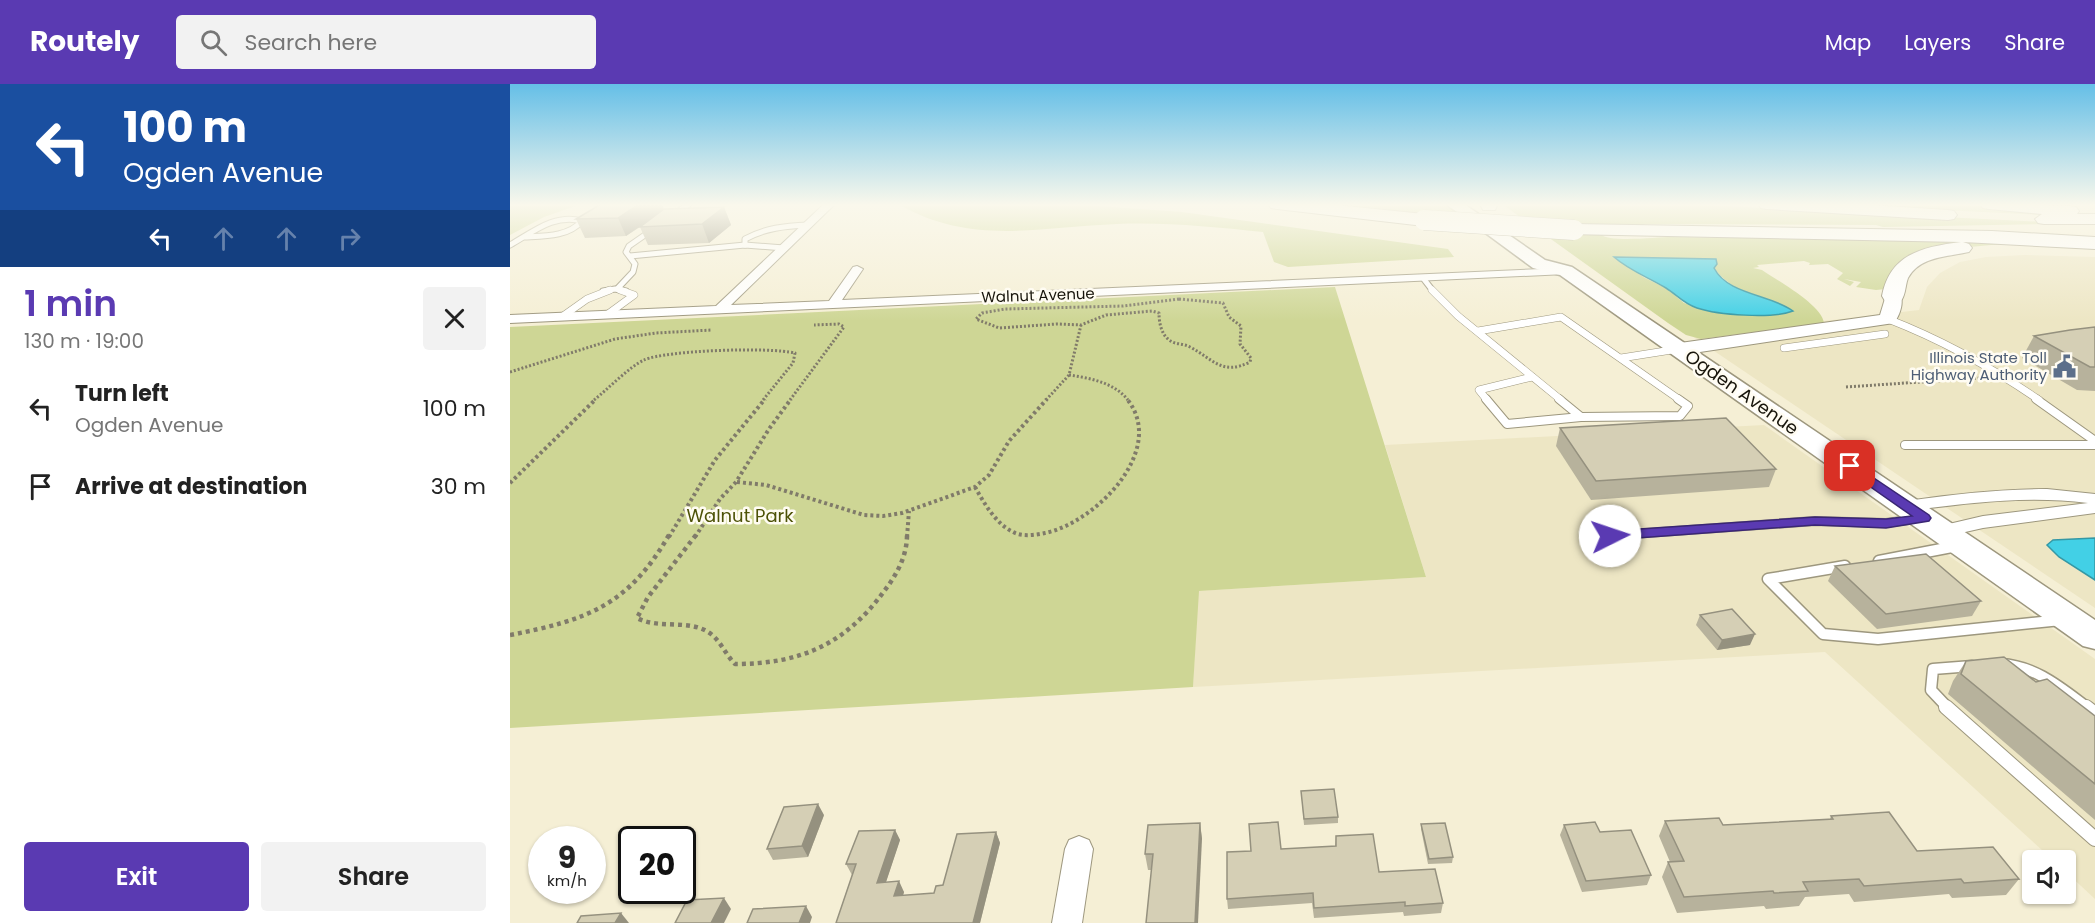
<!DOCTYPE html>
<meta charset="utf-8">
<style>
body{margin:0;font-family:Poppins,sans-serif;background:#f2f2f2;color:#222;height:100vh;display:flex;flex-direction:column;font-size:22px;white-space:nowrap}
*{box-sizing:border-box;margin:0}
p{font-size:20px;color:#767676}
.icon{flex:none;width:33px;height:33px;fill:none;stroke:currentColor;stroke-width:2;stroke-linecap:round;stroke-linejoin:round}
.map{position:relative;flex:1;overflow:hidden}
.details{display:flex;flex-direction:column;background:#fff;width:510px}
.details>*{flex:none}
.top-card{background:#1a4fa0;color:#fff;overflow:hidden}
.buttons{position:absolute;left:1512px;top:766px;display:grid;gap:12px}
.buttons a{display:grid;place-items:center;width:54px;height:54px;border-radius:6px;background:#fff;box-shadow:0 2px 4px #0004;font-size:30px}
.speed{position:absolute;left:18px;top:742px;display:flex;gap:12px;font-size:30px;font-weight:700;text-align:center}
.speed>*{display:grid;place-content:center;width:78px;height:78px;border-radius:50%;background:#fff;box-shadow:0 2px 4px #0004;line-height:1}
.speed small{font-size:15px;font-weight:400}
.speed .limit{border:3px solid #111;border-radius:9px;background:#fff;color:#111}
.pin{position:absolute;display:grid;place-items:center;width:51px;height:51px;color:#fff;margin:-26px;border-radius:12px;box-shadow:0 3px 9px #0006}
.me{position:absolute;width:66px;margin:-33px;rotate:86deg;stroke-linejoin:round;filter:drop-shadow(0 0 4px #0008)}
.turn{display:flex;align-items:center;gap:21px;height:126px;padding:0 24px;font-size:27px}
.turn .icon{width:78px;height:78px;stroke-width:2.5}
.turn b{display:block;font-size:42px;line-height:51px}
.lanes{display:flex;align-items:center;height:57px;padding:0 24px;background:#0003;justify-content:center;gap:30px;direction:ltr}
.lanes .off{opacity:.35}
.round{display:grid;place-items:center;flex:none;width:63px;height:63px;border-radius:6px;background:#f2f2f2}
.headline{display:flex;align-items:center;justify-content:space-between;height:102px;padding:0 24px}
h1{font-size:36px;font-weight:600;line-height:45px;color:#5a3ab2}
.button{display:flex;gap:12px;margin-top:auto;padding:12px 24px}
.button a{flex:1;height:69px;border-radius:6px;background:#5a3ab2;color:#fff;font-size:24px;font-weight:600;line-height:69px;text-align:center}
.button a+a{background:#f2f2f2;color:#222}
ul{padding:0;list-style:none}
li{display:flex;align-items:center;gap:18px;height:78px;padding:0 24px}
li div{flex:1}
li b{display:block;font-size:22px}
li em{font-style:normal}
header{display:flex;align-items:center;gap:36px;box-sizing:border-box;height:84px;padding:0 30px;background:#5a3ab2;color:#fff}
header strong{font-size:28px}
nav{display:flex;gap:33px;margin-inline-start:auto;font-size:21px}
.search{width:420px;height:54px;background:#f2f2f2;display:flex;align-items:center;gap:15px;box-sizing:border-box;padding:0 21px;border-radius:6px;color:#767676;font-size:22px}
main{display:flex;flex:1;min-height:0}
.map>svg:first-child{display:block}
.built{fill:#ede6c4}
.green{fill:#ced695;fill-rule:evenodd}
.water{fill:#42d0e6;stroke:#3598a5;stroke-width:1.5}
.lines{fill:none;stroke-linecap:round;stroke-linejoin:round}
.lane-far4-casing{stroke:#9d977e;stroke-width:7}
.lane-far3-casing{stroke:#9d977e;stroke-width:8}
.lane-far2-casing{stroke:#9d977e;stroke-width:10}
.lane-far1-casing{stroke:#9d977e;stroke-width:13}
.lane-casing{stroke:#9d977e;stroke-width:16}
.street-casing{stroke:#9d977e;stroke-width:2}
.secondary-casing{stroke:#9d977e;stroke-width:2}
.primary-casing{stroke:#9d977e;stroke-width:3}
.highway-casing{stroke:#9d977e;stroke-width:2}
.path-far2{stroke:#807b6a;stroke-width:3;stroke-dasharray:2 2;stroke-linecap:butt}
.path-far1{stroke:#807b6a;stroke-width:4;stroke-dasharray:3 3;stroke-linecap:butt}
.path{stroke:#807b6a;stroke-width:4.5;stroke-dasharray:4 4;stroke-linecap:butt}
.lane-far4{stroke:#fff;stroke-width:5}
.lane-far3{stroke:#fff;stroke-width:7}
.lane-far2{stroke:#fff;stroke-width:8}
.lane-far1{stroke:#fff;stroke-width:10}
.lane{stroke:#fff;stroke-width:14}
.street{fill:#fff;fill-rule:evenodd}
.secondary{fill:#fff;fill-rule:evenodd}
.primary{fill:#fff;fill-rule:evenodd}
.highway{fill:#fff;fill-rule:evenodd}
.highway-bridge-casing{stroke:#9d977e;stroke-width:21;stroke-linecap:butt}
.highway-bridge{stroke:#fff;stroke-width:20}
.wall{fill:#b7b29c}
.shaded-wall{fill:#95917f}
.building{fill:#d5cfb5;stroke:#95917f;stroke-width:1.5}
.route{fill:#5a3ab2;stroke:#3a2674;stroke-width:1.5}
.labels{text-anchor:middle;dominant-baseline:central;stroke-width:5;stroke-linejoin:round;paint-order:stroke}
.far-street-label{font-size:15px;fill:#18150c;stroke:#fffcf2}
.far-service-label{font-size:15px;fill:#4e5e75;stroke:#fffcf2;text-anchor:end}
.street-label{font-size:18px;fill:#18150c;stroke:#fffcf2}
.park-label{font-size:18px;fill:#4d5207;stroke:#fffcf2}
</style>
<header>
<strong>Routely</strong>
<div class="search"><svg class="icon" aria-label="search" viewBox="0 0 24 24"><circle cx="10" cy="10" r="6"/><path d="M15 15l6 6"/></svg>Search here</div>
<nav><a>Map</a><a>Layers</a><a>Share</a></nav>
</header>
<main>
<section class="details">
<div class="top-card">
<div class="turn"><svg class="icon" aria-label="left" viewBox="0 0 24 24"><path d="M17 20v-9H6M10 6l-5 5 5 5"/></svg><div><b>100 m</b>Ogden Avenue</div></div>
<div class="lanes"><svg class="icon" aria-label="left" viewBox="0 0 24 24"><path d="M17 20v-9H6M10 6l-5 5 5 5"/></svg><svg class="icon off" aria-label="ahead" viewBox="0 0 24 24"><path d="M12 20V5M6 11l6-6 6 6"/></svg><svg class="icon off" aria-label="ahead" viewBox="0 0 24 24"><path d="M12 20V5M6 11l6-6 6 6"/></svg><svg class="icon off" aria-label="right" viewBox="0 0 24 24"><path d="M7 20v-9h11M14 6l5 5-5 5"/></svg></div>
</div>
<div class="headline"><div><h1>1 min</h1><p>130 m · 19:00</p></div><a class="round"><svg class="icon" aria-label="close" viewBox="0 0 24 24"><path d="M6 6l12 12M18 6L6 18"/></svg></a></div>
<ul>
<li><svg class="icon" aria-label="left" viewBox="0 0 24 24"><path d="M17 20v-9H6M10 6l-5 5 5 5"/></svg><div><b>Turn left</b><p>Ogden Avenue</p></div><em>100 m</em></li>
<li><svg class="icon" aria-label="arrive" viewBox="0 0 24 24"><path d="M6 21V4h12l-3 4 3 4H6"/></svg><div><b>Arrive at destination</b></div><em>30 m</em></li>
</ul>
<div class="button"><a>Exit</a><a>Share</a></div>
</section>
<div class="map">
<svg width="1585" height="839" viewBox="0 0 1585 839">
<rect width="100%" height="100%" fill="#f5efd5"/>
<g class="built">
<polygon points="1515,171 1585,173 1585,524 1182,252 1409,226 1417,203 1430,189 1450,178 1476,173"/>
<polygon points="1254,341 1585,575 1585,815 1556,788 1556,777 1544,777 1315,568 683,603 688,507 916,493 875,361"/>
</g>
<g class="green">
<polygon points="0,120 71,120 34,133 0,151"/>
<path d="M 388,120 L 561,120 L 672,128 L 938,165 L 944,173 L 778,183 L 764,178 L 753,148 C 704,143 656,138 607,140 C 528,143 461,162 388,120 Z"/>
<polygon points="810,120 936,120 958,136"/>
<path d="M 992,120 L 1195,121 L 1535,138 L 1540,140 L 1373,143 L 1366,141 L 1134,140 L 1137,144 L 1091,150 C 1097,159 1148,153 1161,153 C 1272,155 1382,152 1492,160 L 1427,166 L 1375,205 L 1366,206 L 1346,203 L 1351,198 L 1334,195 L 1344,198 L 1340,202 L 1327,195 L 1333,189 L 1318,180 L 1299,181 L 1300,179 L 1294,177 L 1247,181 L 1249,183 L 1243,184 L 1252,186 C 1268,197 1312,221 1314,239 L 1191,255 L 1176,251 L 1158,239 ZM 1116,173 L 1207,180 L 1204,183 C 1213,202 1257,219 1276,230 L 1203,228 L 1174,219 L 1156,204 L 1135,194 L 1105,174 Z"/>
<polygon points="1309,120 1458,120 1553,132"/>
<polygon points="825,203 916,493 689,507 683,603 0,644 0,243"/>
</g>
<g class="water">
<path d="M 1104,173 L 1206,175 L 1207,180 L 1204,184 C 1218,211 1260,210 1283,227 C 1262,235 1208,231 1187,224 C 1174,220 1167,211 1156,204 C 1138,193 1120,187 1104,173 Z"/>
<polygon points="1585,454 1585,496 1549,473 1537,461 1543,456"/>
</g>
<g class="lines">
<defs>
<g id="lane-far4">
<polyline points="163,131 179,120"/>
<path d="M 0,161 C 23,148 45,129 72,137 C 58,153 34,152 14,153"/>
<path d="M 235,161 L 235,155 C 255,144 275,142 298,141"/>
<polyline points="120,172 235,161 274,164"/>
<polyline points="913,194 923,207"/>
<polyline points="107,205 123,188 125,180 116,168 119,162 142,146"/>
<polyline points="93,207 105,205 116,207"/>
</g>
<g id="lane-far3">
<polyline points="922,206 948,232 1051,316"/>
<polyline points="98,230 124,211 110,206"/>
<polyline points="53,232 77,215 100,206"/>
<path d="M 1378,235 C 1432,256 1481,283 1529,316"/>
<polyline points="968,247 1051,233 1170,316"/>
<polyline points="1274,264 1375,250"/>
<polyline points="1111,274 1168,265"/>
<polyline points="977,316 969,306 1022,293"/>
</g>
<g id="lane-far2">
<polyline points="976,315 997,340 1071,333"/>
<polyline points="1049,315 1071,333 1170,332 1178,322 1168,315"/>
<polyline points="1526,315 1585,357"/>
<polyline points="1395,361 1585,361"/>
<polyline points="1080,453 1305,437 1376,439 1406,435"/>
</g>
<g id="lane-far1">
<polyline points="1077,453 1101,451"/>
<polyline points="1369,477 1447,462"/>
<polyline points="1335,482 1258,495 1313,550 1368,555 1551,536"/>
<path d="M 1491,580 C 1526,582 1551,604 1578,624"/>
<polyline points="1438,624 1421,606 1423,585 1462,582"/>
</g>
<g id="lane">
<polyline points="1436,623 1585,755"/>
<polyline points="1576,623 1585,630"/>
</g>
<g id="street">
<polygon points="314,120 325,120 221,221 319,217 343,183 347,182 353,185 332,216 1056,184 1062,187 1056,190 0,239 0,231 206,222"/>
<path d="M 1537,405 L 1585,410 L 1585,429 L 1473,444 L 1433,453 L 1426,451 L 1424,447 L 1426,443 L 1473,432 L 1578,419 C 1517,411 1457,419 1397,427 L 1391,426 L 1388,422 L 1391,418 L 1397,417 C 1444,410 1490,405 1537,405 Z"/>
<polygon points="569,752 579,756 583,765 572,839 542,839 555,765 559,756"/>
</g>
<path id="secondary" d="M 1383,207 L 1389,208 C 1395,217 1390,231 1384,239 L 1170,271 L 1163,269 L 1160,265 L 1163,261 L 1170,259 L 1370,231 L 1377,208 Z"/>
<polygon id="primary" points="936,120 954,120 1035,176 1062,183 1585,536 1585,565 1573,562 1050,191 1023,184"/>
<g id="highway">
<polygon points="758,120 816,120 914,130 920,132 923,136 920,140 914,142 767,125 761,124"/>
<polygon points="970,120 988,120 985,126 973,126"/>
<polygon points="1248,120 1344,120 1438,126 1444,127 1447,131 1444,135 1438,136 1257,125 1251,124"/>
<polygon points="1470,120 1560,122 1566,123 1569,127 1567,130 1585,130 1585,140 1534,140 1528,139 1525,135 1532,130 1479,125 1473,124"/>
<path d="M 1064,140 L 1482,147 L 1585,153 L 1585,165 L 1453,158 L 1459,160 L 1462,164 L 1459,168 C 1438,173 1410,172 1398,194 C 1395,202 1396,210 1391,217 L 1383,219 L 1375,217 L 1372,212 C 1380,170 1412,163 1451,158 L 1057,150 L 1055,146 L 1057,142 Z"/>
</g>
</defs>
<use href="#lane-far4" class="lane-far4-casing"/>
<use href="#lane-far3" class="lane-far3-casing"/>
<use href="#lane-far2" class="lane-far2-casing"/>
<use href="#lane-far1" class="lane-far1-casing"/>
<use href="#lane" class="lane-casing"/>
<use href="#street" class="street-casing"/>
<use href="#secondary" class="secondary-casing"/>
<use href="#primary" class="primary-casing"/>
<use href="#highway" class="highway-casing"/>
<g class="path-far2">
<path d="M 669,215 L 713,219 L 719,233 L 731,242 L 730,260 L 741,274 L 740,278 C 712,292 703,275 680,263 C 673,259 664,261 658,255 C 651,249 649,238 649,229 L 642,227 L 596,231 L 571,241 L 547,240 L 489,244 L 466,235 L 472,229 L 495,225 L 613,222 Z"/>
<polyline points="0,288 105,255 146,249 202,246"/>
<path d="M 559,291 C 580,294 605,299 618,316"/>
<polyline points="1516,291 1538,289"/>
<polyline points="1336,303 1470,294"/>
<path d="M 84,316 C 98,305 119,283 134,276 C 156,266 261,263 285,269 L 283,279 L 253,316"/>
<polyline points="280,316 334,243 329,240 304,241"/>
<polyline points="536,316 559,291 571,241"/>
</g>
<g class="path-far1">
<polyline points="227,398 256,401 354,431 373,432 392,429 465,403 479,391 499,357 537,315"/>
<polyline points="0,399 86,315"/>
<path d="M 465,403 C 474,419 486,440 503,448 C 512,453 525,451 535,449 C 585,439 658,366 617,315"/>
<polyline points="159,453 205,376 255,315"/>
<polyline points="185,453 210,415 226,398 259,345 281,315"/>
<polyline points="397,453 399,427"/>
</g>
<g class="path">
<path d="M 186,451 L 138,513 L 127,534 C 150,546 180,534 201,550 C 211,558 216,571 225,580 C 291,580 336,560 375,506 C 387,490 397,472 397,451"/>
<path d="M 0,551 C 77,536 118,522 159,451"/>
</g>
<use href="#lane-far4" class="lane-far4"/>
<use href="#lane-far3" class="lane-far3"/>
<use href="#lane-far2" class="lane-far2"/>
<use href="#lane-far1" class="lane-far1"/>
<use href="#lane" class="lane"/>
<use href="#street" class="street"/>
<use href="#secondary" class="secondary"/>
<use href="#primary" class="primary"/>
<use href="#highway" class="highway"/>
<defs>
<polyline id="highway-bridge" points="914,136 1064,146"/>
</defs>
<use href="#highway-bridge" class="highway-bridge-casing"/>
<use href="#highway-bridge" class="highway-bridge"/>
</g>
<g class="wall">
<polygon points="91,120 152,120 154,125 214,123 221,141 199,159 138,161 130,143 116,152 75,154 66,135"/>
<polygon points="1585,243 1585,307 1567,306 1512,274 1524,252"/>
<polygon points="1050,344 1266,385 1259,403 1081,416 1046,362"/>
<polygon points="1325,482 1471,517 1462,532 1367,545 1318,497"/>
<polygon points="1190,531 1240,561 1207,566 1186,541"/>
<polygon points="1456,577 1526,598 1585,632 1585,736 1438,610 1443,597"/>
<polygon points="791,707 828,733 828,739 794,741"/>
<polygon points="314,731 298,773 263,776 257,765"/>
<polygon points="1321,732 1407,767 1509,795 1496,811 1442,814 1439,810 1344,818 1339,810 1295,813 1289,822 1256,825 1254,822 1167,829 1152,793 1158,778 1160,778 1149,752 1155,737 1213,741 1320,735"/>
<polygon points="690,739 692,755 641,786 638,786 635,770"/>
<polygon points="911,740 943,773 942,779 918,780 911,745"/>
<polygon points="1054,741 1090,748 1141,791 1137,801 1072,808 1050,751"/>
<polygon points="385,746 390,756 376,798 394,808 393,812 424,809 486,748 490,759 470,839 326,839 342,791 336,780"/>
<polygon points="826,752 869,788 933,819 931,829 894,832 893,828 804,834 802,819 718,825 717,815 741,767 825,762"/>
</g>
<g class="shaded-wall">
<polygon points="129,120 152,120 154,126 116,152 108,134"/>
<polygon points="214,123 221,141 199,159 192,140"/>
<polygon points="1245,550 1240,561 1207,566 1212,556"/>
<polygon points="308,720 314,731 298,773 292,762"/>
<polygon points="690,739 692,755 688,839 685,839"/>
<polygon points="385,746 390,756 372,810 367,799"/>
<polygon points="486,748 490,759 470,839 463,839"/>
<polygon points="389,797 394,808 389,823 384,812"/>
<polygon points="214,814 221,825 214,839 201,839"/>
<polygon points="296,822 302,833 300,839 289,839"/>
<polygon points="111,829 119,839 105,839"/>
</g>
<g class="building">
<polygon points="91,120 129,120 108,134 66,135"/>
<polygon points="214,123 192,140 130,143 154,125"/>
<polygon points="1585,243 1585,283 1580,283 1524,252 1560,246"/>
<polygon points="1216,334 1266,385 1086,397 1050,344"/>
<polygon points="1416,470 1471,517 1376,530 1325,482"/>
<polygon points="1222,525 1245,550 1212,556 1190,531"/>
<polygon points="1494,573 1526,598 1537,595 1585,632 1585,700 1451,590 1456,577"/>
<polygon points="824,705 828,733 794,735 791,707"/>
<polygon points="308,720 292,762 257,765 274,723"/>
<polygon points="1379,728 1407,767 1483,763 1509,795 1454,799 1451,795 1354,802 1349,795 1293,798 1298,807 1264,809 1263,807 1174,813 1158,778 1174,777 1155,737 1209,734 1213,741 1323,735 1321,732"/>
<polygon points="768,738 771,765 826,762 826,752 863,750 869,788 925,785 933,819 895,822 895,818 804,824 803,809 717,815 717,768 741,767 739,740"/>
<polygon points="1085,738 1090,748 1121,746 1141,791 1076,797 1054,741"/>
<polygon points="690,739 685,839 636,839 643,770 635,770 638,741"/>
<polygon points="935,739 943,773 919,775 911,740"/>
<polygon points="385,746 367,799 389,797 384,812 424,809 426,802 433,801 447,750 486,748 463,839 326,839 346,780 336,780 349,747"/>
<polygon points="214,814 201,839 165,839 177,816"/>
<polygon points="296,822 289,839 237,839 243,825"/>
<polygon points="111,829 105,839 67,839 71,832"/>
</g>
<linearGradient id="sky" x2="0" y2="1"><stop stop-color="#65bfe7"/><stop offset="0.51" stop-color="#faf8ec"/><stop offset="1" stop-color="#faf8ec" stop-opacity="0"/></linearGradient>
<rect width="1585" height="237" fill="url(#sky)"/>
<polygon class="route" points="1340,378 1419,431 1421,434 1419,437 1376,444 1305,441 1100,456 1092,452 1100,447 1305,433 1376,435 1402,432 1335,385 1333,382"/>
<defs>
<symbol id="civic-bare" viewBox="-9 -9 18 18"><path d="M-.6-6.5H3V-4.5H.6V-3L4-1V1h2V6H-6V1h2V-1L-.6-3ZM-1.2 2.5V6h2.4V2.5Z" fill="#5c6f8a" stroke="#fffcf2" stroke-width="2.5" paint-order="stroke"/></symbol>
</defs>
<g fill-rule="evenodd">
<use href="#civic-bare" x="1538" y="266" width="33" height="33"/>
</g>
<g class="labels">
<g class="far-street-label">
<text transform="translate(528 211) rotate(-2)">Walnut Avenue</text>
</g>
<g class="far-service-label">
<text x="1537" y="273">Illinois State Toll<tspan x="1537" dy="17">Highway Authority</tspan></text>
</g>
<g class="street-label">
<text transform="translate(1232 308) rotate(35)">Ogden Avenue</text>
</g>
<g class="park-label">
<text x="230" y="431">Walnut Park</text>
</g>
</g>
</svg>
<div class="buttons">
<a><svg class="icon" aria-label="sound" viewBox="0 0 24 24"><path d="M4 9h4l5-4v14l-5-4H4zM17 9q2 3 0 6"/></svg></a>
</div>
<div class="speed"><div>9<small>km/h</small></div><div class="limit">20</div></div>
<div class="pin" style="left:1340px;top:382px;background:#d93025"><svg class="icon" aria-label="arrive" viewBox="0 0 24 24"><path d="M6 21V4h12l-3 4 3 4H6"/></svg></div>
<svg class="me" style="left:1100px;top:452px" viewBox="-20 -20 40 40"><circle r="19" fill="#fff"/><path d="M0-13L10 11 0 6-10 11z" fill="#5a3ab2"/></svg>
</div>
</main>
